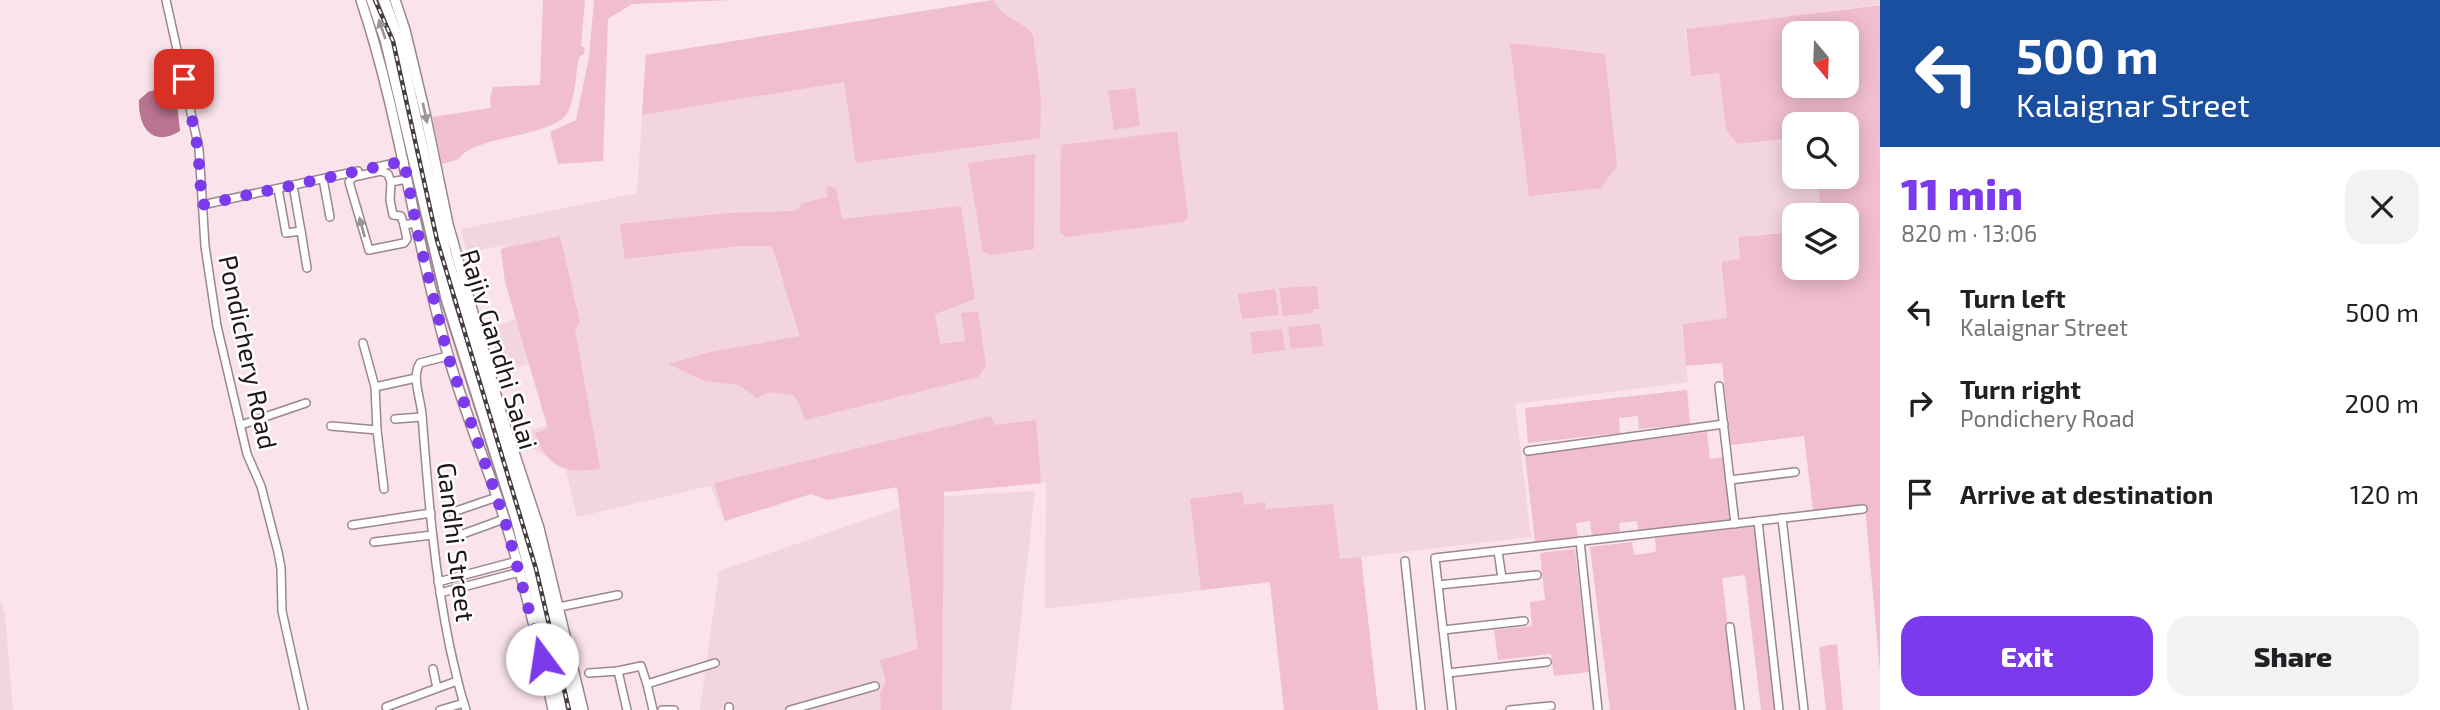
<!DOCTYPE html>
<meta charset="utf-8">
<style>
body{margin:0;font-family:"Exo 2",sans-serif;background:#f2f2f2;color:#202124;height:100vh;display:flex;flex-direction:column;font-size:26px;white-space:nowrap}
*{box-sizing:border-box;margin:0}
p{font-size:23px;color:#757577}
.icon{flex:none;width:38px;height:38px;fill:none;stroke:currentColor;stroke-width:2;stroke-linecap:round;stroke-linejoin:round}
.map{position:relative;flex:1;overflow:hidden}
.sheet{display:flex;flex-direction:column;background:#fff;width:560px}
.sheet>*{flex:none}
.top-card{background:#1a4fa0;color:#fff;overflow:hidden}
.needle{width:46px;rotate:161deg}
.controls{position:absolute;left:1782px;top:21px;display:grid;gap:14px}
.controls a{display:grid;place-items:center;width:77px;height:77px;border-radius:14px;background:#fff;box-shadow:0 4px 18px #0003;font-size:35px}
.pin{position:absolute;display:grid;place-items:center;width:60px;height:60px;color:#fff;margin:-30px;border-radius:14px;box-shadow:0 4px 10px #0006}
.me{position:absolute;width:77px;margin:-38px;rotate:346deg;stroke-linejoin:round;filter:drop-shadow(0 0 5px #0008)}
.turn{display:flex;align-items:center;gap:24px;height:147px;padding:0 21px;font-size:32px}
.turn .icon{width:91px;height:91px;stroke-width:2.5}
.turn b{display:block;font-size:49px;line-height:60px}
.round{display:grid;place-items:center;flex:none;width:74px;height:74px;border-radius:21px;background:#f2f2f2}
.summary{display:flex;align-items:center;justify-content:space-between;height:119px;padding:0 21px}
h1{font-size:42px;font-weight:800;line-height:52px;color:#7c3aed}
.action{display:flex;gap:14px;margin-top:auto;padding:14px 21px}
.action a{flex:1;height:80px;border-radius:21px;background:#7c3aed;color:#fff;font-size:28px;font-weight:800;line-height:80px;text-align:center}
.action a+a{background:#f2f2f2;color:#202124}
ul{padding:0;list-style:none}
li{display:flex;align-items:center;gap:21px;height:91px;padding:0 21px}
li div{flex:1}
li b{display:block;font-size:26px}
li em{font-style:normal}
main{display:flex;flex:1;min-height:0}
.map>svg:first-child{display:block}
.built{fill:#f3d5e0}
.green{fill:#f1bdd1;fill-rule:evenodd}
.water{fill:#b97490}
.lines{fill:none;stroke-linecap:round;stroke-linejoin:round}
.minor-casing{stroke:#9b878f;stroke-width:10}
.tertiary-casing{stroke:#9b878f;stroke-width:12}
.primary-casing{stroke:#9b878f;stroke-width:14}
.minor{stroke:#fff;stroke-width:7}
.tertiary{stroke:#fff;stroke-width:9}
.primary{stroke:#fff;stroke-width:10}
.rail-casing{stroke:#473d41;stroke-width:4.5}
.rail{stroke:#fff;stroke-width:2;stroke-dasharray:5;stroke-linecap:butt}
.oneway{fill:#9a9698}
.route{stroke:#7c3aed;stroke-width:12;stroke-dasharray:0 21.6}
.labels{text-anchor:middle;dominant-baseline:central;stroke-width:5;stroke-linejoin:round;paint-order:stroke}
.street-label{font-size:26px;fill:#1e1619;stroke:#fff}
</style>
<main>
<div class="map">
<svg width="1880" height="710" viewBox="0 0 1880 710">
<rect width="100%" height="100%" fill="#fae3eb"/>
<g class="built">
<polygon points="993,0 1880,0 1880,4 1685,29 1691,76 1719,73 1726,129 1737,144 1787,140 1794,147 1794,177 1817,177 1821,210 1815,215 1794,215 1794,231 1737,237 1740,259 1720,262 1727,318 1681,324 1688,382 1515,404 1531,537 1361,557 1378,710 1284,710 1270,582 1045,609 1046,483 944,492 897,487 827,500 811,494 725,521 710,486 577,517 565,467 530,447 526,432 551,424 531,363 502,373 490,328 521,317 509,277 504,245 467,253 461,229 637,193 646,55"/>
<polygon points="1035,491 1011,710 700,710 719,571 931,497"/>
<polygon points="0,599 5,615 13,710 0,710"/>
</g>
<g class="green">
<path d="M 543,0 L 585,0 L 581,46 L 585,48 L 584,54 L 579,57 C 576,72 575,99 568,112 C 554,138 473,135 459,159 L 442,164 L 432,117 L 491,108 L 490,97 L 493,87 L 540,85 Z"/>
<polygon points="594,0 733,0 632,4 608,19 603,161 558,164 550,132 576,120 589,57"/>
<path d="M 993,0 C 1004,21 1022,19 1033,35 L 1041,99 L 1040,138 L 856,163 L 844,82 L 642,115 L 646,55 Z"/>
<path d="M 1880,5 L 1880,671 L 1865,506 L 1813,510 L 1804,436 L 1731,445 L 1722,363 L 1686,366 L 1682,324 L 1727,318 L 1721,262 L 1740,259 L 1738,237 L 1794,232 L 1794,268 L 1846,268 L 1846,215 L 1815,215 L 1821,211 L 1817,177 L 1846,177 L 1846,124 L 1794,124 L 1794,147 L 1787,139 L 1737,144 L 1726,129 L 1719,73 L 1691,76 L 1686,29 ZM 1794,33 L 1846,33 L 1846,86 L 1794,86 Z"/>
<polygon points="1510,43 1605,54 1617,166 1601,188 1529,196"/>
<polygon points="1135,88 1140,126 1114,130 1108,91"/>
<polygon points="1177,131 1188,217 1184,222 1066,237 1060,232 1061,145"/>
<polygon points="1035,154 1034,249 991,255 983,252 968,163"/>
<polygon points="827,186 836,188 842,219 961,206 975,299 935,314 940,344 965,341 961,313 978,311 986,366 978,377 805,420 800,405 793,395 768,392 757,398 739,385 705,381 668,364 711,352 800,336 772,246 739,246 625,259 620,224 728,213 795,211 803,203 827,197"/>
<path d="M 560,236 L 580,322 L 575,330 L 600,468 C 567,476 546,467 535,433 L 548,429 L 505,282 L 501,249 Z"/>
<polygon points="1317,286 1319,309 1313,309 1313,313 1283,316 1279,288"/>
<polygon points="1275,289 1279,315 1242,319 1238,294"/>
<polygon points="1320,324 1323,346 1291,349 1288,327"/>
<polygon points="1282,329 1285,350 1253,354 1250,332"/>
<polygon points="1687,390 1690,424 1639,429 1638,416 1619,418 1620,433 1528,443 1525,408"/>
<polygon points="991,416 995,425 1036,420 1041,483 944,492 942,710 881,710 880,694 886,681 880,660 918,649 897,487 827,500 811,494 725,521 714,483"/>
<polygon points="1707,432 1710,459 1724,457 1732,520 1639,532 1637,521 1619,523 1620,533 1592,536 1590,521 1576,523 1578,537 1535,542 1525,455"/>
<polygon points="1242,492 1244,505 1265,502 1266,509 1333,504 1340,559 1361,557 1378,710 1284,710 1270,582 1201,590 1190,499"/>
<polygon points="1756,526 1778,710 1761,710 1745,575 1722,578 1738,710 1610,710 1590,547 1632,542 1634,555 1656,552 1655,538"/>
<polygon points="1575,549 1589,672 1554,676 1551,654 1498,660 1494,630 1532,626 1530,602 1545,600 1540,553"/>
<polygon points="1837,644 1843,710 1826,710 1819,647"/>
</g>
<path class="water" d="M 162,88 L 176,94 L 180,131 C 152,148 138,127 139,100 L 148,92 Z"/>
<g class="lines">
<defs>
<g id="minor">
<polyline points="166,0 199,149 205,246 217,326 247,454 261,486 278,552 281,568 282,611 304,710"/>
<polyline points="373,168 404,161"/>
<polyline points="323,179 330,217"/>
<polyline points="407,179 391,182 388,174 381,171 353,177 349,182 369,250 404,243 407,239 404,225 416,223"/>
<polyline points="391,182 390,200 393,215 401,216 404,225"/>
<polyline points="278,189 286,233 301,231 307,268"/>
<polyline points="294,191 301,231"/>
<polyline points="202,205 358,171"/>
<polyline points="363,343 375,387 377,430 384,489"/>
<path d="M 448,356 L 420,363 C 411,377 421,399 422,415 C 428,493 434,571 450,648 C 455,669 459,690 466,710"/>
<polyline points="1719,386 1735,524"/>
<polyline points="375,387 416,378"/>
<polyline points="395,419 422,417"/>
<polyline points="241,425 306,403"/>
<polyline points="331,426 377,430"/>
<polyline points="1528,451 1724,424"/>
<polyline points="1730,480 1795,472"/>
<polyline points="497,497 453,512 460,535 504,519"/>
<polyline points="1782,518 1804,710"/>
<polyline points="1758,521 1779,710"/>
<polyline points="352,525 431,513"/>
<polyline points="1580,541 1598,710"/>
<polyline points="374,542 432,535"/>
<polyline points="1498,551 1502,578"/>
<polyline points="1405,561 1421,710"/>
<polyline points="438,582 517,561"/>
<polyline points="1438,585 1537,575"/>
<polyline points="440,593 520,572"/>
<polyline points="559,607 618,595"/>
<polyline points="1730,627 1740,710"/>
<polyline points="1443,630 1524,621"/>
<polyline points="433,669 437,688"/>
<polyline points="618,671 641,666 647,684 715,663"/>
<polyline points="589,673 618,671 627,710"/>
<polyline points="1448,673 1547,662"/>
<polyline points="647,684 653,710"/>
<polyline points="386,707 457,681"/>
<polyline points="729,707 729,710"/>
<polyline points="440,710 464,703"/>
<polyline points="662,710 674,710"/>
<polyline points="790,710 875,686"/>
<polyline points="1452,710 1435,558 1863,509"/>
<polyline points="1510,710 1551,706"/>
</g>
<g id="tertiary">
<path d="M 361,0 C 400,116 414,238 448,355 C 464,411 487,465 505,520 C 524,583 540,646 553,710"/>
<polyline points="395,0 405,30 425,113 448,224 502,416 539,528 583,710"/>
</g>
<g id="primary">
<polyline points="372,0 386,41 447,300 516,518 544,627 561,710"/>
<polyline points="384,0 398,38 446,254 527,515 556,624 575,710"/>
</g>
</defs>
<use href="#minor" class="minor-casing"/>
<use href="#tertiary" class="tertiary-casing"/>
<use href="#primary" class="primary-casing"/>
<use href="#minor" class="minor"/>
<use href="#tertiary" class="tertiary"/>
<use href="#primary" class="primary"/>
<defs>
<polyline id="rail" points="375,0 393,41 437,240 536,569 569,710"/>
</defs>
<use href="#rail" class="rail-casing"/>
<use href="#rail" class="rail"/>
</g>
<defs><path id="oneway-solid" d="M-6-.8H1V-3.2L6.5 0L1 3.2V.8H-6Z" transform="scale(1.75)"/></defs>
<g class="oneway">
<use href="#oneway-solid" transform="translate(382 29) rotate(-109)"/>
<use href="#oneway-solid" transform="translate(425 113) rotate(78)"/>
<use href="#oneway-solid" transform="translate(362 227) rotate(-105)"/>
</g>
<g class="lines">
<polyline class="route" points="184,79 198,149 202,205 404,161 419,239 448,356 505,521 542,659"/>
</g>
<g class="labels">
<g class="street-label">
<text transform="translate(500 349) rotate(73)">Rajiv Gandhi Salai</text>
<text transform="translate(249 352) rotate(78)">Pondichery Road</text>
<text transform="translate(457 542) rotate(83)">Gandhi Street</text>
</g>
</g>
</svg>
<div class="controls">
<a><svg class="needle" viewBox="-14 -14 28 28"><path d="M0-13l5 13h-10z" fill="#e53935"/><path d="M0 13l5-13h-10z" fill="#757577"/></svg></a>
<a><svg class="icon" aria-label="search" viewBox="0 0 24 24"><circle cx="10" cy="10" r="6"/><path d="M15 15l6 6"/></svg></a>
<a><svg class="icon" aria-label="layers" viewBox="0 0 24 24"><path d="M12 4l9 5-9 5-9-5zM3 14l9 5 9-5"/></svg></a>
</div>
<div class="pin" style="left:184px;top:79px;background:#d93025"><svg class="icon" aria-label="arrive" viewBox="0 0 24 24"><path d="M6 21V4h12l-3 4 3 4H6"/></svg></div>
<svg class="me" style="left:542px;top:659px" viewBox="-20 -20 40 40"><circle r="19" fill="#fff"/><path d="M0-13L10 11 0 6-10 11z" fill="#7c3aed"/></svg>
</div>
<section class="sheet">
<div class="top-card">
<div class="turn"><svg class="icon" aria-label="left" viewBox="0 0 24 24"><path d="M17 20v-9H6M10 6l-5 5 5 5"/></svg><div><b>500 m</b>Kalaignar Street</div></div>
</div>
<div class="summary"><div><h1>11 min</h1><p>820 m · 13:06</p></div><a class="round"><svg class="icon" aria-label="close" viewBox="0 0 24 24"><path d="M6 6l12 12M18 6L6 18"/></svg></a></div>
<ul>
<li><svg class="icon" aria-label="left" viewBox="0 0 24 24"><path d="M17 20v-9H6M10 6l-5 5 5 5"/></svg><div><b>Turn left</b><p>Kalaignar Street</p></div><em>500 m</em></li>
<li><svg class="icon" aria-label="right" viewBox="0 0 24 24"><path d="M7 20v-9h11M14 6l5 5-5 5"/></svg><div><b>Turn right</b><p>Pondichery Road</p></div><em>200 m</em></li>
<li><svg class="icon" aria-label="arrive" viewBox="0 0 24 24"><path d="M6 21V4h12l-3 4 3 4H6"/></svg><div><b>Arrive at destination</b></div><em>120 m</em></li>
</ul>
<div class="action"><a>Exit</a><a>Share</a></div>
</section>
</main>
